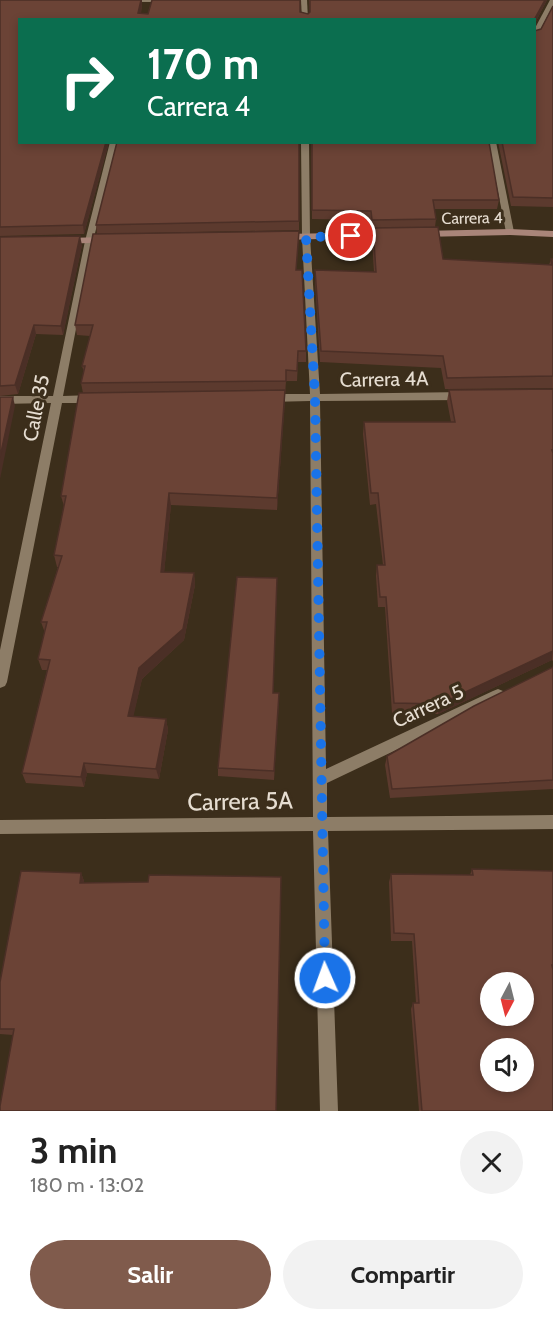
<!DOCTYPE html>
<html lang="es">
<meta charset="utf-8">
<style>
body{margin:0;font-family:Cabin,sans-serif;background:#f2f2f2;color:#222;height:100vh;display:flex;flex-direction:column;font-size:22px;white-space:nowrap}
*{box-sizing:border-box;margin:0}
p{font-size:20px;color:#767676}
.icon{flex:none;width:33px;height:33px;fill:none;stroke:currentColor;stroke-width:2;stroke-linecap:round;stroke-linejoin:round}
.map{position:relative;height:1111px;overflow:hidden}
.panel{display:flex;flex-direction:column;background:#fff;flex:1}
.panel>*{flex:none}
.guide{position:absolute;left:18px;top:18px;width:518px;height:126px;border-radius:0px;box-shadow:0 3px 9px #0003;background:#0b6e4f;color:#fff;overflow:hidden}
.needle{width:39px;rotate:187deg}
.tools{position:absolute;left:480px;top:972px;display:grid;gap:12px}
.tools a{display:grid;place-items:center;width:54px;height:54px;border-radius:50%;background:#fff;box-shadow:0 3px 9px #0003;font-size:30px}
.pin{position:absolute;display:grid;place-items:center;width:51px;height:51px;color:#fff;margin:-26px;border:3px solid #fff;border-radius:50%;box-shadow:0 2px 6px #0007}
.me{position:absolute;width:66px;margin:-33px;rotate:358deg;stroke-linejoin:round;filter:drop-shadow(0 0 4px #0008)}
.turn{display:flex;align-items:center;gap:21px;height:126px;padding:0 30px;font-size:27px}
.turn .icon{width:78px;height:78px;stroke-width:2.5}
.turn b{display:block;font-size:42px;line-height:51px}
.round{display:grid;place-items:center;flex:none;width:63px;height:63px;border-radius:32px;background:#f2f2f2}
.summary{display:flex;align-items:center;justify-content:space-between;height:102px;padding:0 30px}
h1{font-size:36px;font-weight:700;line-height:45px}
.action{display:flex;gap:12px;margin-top:auto;padding:12px 30px}
.action a{flex:1;height:69px;border-radius:36px;background:#805b4c;color:#fff;font-size:24px;font-weight:700;line-height:69px;text-align:center}
.action a+a{background:#f2f2f2;color:#222}
.map>svg:first-child{display:block}
.lines{fill:none;stroke-linecap:round;stroke-linejoin:round}
.street{fill:#8d7d67;fill-rule:evenodd}
.secondary{fill:#a98579;fill-rule:evenodd}
.wall{fill:#5c3a2e}
.shaded-wall{fill:#4b2f26}
.building{fill:#6b4336;stroke:#4b2f26;stroke-width:1.5;fill-rule:evenodd}
.route{stroke:#1a73e8;stroke-width:10;stroke-dasharray:0 18}
.labels{text-anchor:middle;dominant-baseline:central;stroke-width:6;stroke-linejoin:round;paint-order:stroke}
.far-street-label{font-size:16px;fill:#e6ddd1;stroke:#3c2e1b}
.street-label{font-size:20px;fill:#e6ddd1;stroke:#3c2e1b}
.near-street-label{font-size:24px;fill:#e6ddd1;stroke:#3c2e1b}
</style>
<div class="map">
<svg width="553" height="1111" viewBox="0 0 553 1111">
<rect width="100%" height="100%" fill="#3c2e1b"/>
<g class="lines">
<g class="street">
<polygon points="123,0 166,0 163,2 126,2"/>
<polygon points="301,0 307,0 308,20 302,20"/>
<polygon points="550,0 553,0 553,6 537,36 534,38 534,30"/>
<polygon points="110,142 118,142 93,241 63,396 93,395 98,399 93,403 62,403 7,682 5,686 0,688 0,650 51,403 0,404 0,396 53,396 85,241"/>
<polygon points="301,142 309,142 310,237 320,394 465,392 470,396 465,400 320,401 326,769 493,691 498,689 503,691 505,695 503,699 327,783 327,817 553,815 553,829 328,831 338,1111 320,1111 313,831 0,834 0,820 313,817 310,401 269,402 264,398 269,394 310,394 302,237"/>
<polygon points="488,142 496,142 514,232 513,234 506,232"/>
</g>
<g class="secondary">
<polygon points="510,229 553,231 553,237 510,235 422,237 418,234 422,231"/>
<polygon points="387,232 390,233 390,237 284,240 280,237 284,234"/>
<polygon points="108,237 111,238 111,242 65,244 61,241 65,238"/>
</g>
</g>
<g class="wall">
<polygon points="0,0 142,0 142,4 141,13 300,12 308,14 310,12 309,0 547,0 534,25 20,20 109,142 84,234 0,236"/>
<polygon points="553,6 553,207 511,206 498,142 534,142 541,29"/>
<polygon points="299,142 299,230 97,234 96,225"/>
<polygon points="311,142 499,200 497,209 434,209 436,219 435,227 443,259 549,265 551,259 553,259 553,388 445,389 441,368 320,362 315,281 315,270 374,272 372,240 373,229 371,229 370,220 312,219"/>
<polygon points="0,237 82,245 63,335 36,334 18,394 0,396"/>
<polygon points="297,270 306,351 306,362 298,362 297,381 286,381 277,510 171,505 164,572 194,573 195,585 184,640 142,679 133,716 166,719 168,730 159,779 87,773 84,787 26,783 22,773 47,670 42,670 38,659 45,633 41,622 58,567 57,567 54,555 64,506 61,496 83,393 81,383 84,372 82,366 90,336 77,335 75,325"/>
<polygon points="553,389 553,661 552,660 438,714 392,713 385,607 378,607 376,576 377,565 383,565 376,504 370,505 363,434 364,422 451,422 447,401 449,390"/>
<polygon points="553,667 553,789 390,798 385,765 387,756"/>
<polygon points="274,693 279,693 274,780 218,776 218,768"/>
<polygon points="472,869 553,871 553,1111 419,1111 411,1009 413,1003 416,1003 412,941 391,941 389,882 391,874 470,875"/>
<polygon points="81,873 84,881 84,883 148,882 281,877 13,1035 0,1034 0,982"/>
</g>
<g class="shaded-wall">
<polygon points="141,0 142,0 142,4 140,20 138,13"/>
<polygon points="545,0 547,0 534,25 534,20"/>
<polygon points="106,142 109,142 84,234 83,225"/>
<polygon points="80,236 82,245 63,335 61,326"/>
<polygon points="34,325 36,334 18,394 15,385"/>
<polygon points="285,390 285,403 277,510 277,498"/>
<polygon points="13,397 15,406 0,479 0,457"/>
<polygon points="169,493 171,505 163,584 161,572"/>
<polygon points="194,573 195,585 184,640 142,679 131,727 128,716 139,668"/>
<polygon points="553,651 552,660 438,714 440,704"/>
<polygon points="279,693 279,702 274,780 274,771"/>
<polygon points="166,719 168,730 159,779 156,769"/>
<polygon points="84,763 87,773 84,787 81,777"/>
<polygon points="81,873 84,881 83,891 80,883"/>
</g>
<g class="building">
<polygon points="0,0 141,0 138,13 148,14 152,0 300,0 300,12 308,14 310,12 310,0 545,0 534,20 20,20 20,142 106,142 83,225 0,227"/>
<polygon points="553,6 553,198 513,197 502,142 534,142 534,31 541,29"/>
<polygon points="117,142 299,142 299,221 96,225"/>
<polygon points="312,142 489,142 499,200 433,200 436,219 372,220 371,211 312,210"/>
<polygon points="438,227 443,259 552,265 551,259 553,259 553,376 447,378 443,356 321,351 315,270 376,272 373,228"/>
<polygon points="299,231 296,270 302,270 306,351 298,351 297,371 286,370 286,381 81,383 85,366 82,366 93,325 75,325 93,234"/>
<polygon points="80,236 61,326 34,325 15,385 0,386 0,237"/>
<polygon points="553,389 553,450 552,450 553,453 553,651 440,704 394,703 386,597 380,597 377,565 385,565 378,493 371,493 364,422 455,422 449,390"/>
<polygon points="285,390 277,498 169,493 161,572 194,573 183,629 139,668 128,716 166,719 156,769 84,763 81,777 22,773 50,660 38,659 47,622 41,622 62,556 54,555 66,496 61,496 79,393"/>
<polygon points="0,397 13,397 0,457"/>
<polygon points="237,577 277,578 273,693 279,693 274,771 218,768"/>
<polygon points="553,667 553,780 392,789 387,756 474,706"/>
<path d="M 472,869 L 553,871 L 553,965 L 552,965 L 553,970 L 553,1111 L 422,1111 L 413,1003 L 419,1003 L 414,934 L 394,933 L 391,874 L 473,875 ZM 490,982 L 524,982 L 524,1016 L 490,1016 ZM 490,1048 L 524,1048 L 524,1082 L 490,1082 Z"/>
<polygon points="21,871 81,873 80,883 148,882 149,875 281,877 276,1111 0,1111 0,1106 14,1029 0,1029 0,982"/>
</g>
<g class="lines">
<polyline class="route" points="325,978 315,398 306,237 351,236"/>
</g>
<g class="labels">
<g class="far-street-label">
<text transform="translate(472 218) rotate(-1)">Carrera 4</text>
</g>
<g class="street-label">
<text transform="translate(384 379) rotate(-1)">Carrera 4A</text>
<text transform="translate(36 408) rotate(-79)">Calle 35</text>
<text transform="translate(428 706) rotate(-25)">Carrera 5</text>
</g>
<g class="near-street-label">
<text transform="translate(240 801) rotate(-1)">Carrera 5A</text>
</g>
</g>
</svg>
<div class="tools">
<a><svg class="needle" viewBox="-14 -14 28 28"><path d="M0-13l5 13h-10z" fill="#e53935"/><path d="M0 13l5-13h-10z" fill="#767676"/></svg></a>
<a><svg class="icon" aria-label="sound" viewBox="0 0 24 24"><path d="M4 9h4l5-4v14l-5-4H4zM17 9q2 3 0 6"/></svg></a>
</div>
<div class="pin" style="left:351px;top:236px;background:#d93025"><svg class="icon" aria-label="arrive" viewBox="0 0 24 24"><path d="M6 21V4h12l-3 4 3 4H6"/></svg></div>
<svg class="me" style="left:325px;top:978px" viewBox="-20 -20 40 40"><circle r="17" fill="#1a73e8" stroke="#fff" stroke-width="3"/><path d="M0-11L8 9 0 5-8 9z" fill="#fff"/></svg>
<div class="guide">
<div class="turn"><svg class="icon" aria-label="right" viewBox="0 0 24 24"><path d="M7 20v-9h11M14 6l5 5-5 5"/></svg><div><b>170 m</b>Carrera 4</div></div>
</div>
</div>
<section class="panel">
<div class="summary"><div><h1>3 min</h1><p>180 m · 13:02</p></div><a class="round"><svg class="icon" aria-label="close" viewBox="0 0 24 24"><path d="M6 6l12 12M18 6L6 18"/></svg></a></div>
<div class="action"><a>Salir</a><a>Compartir</a></div>
</section>
